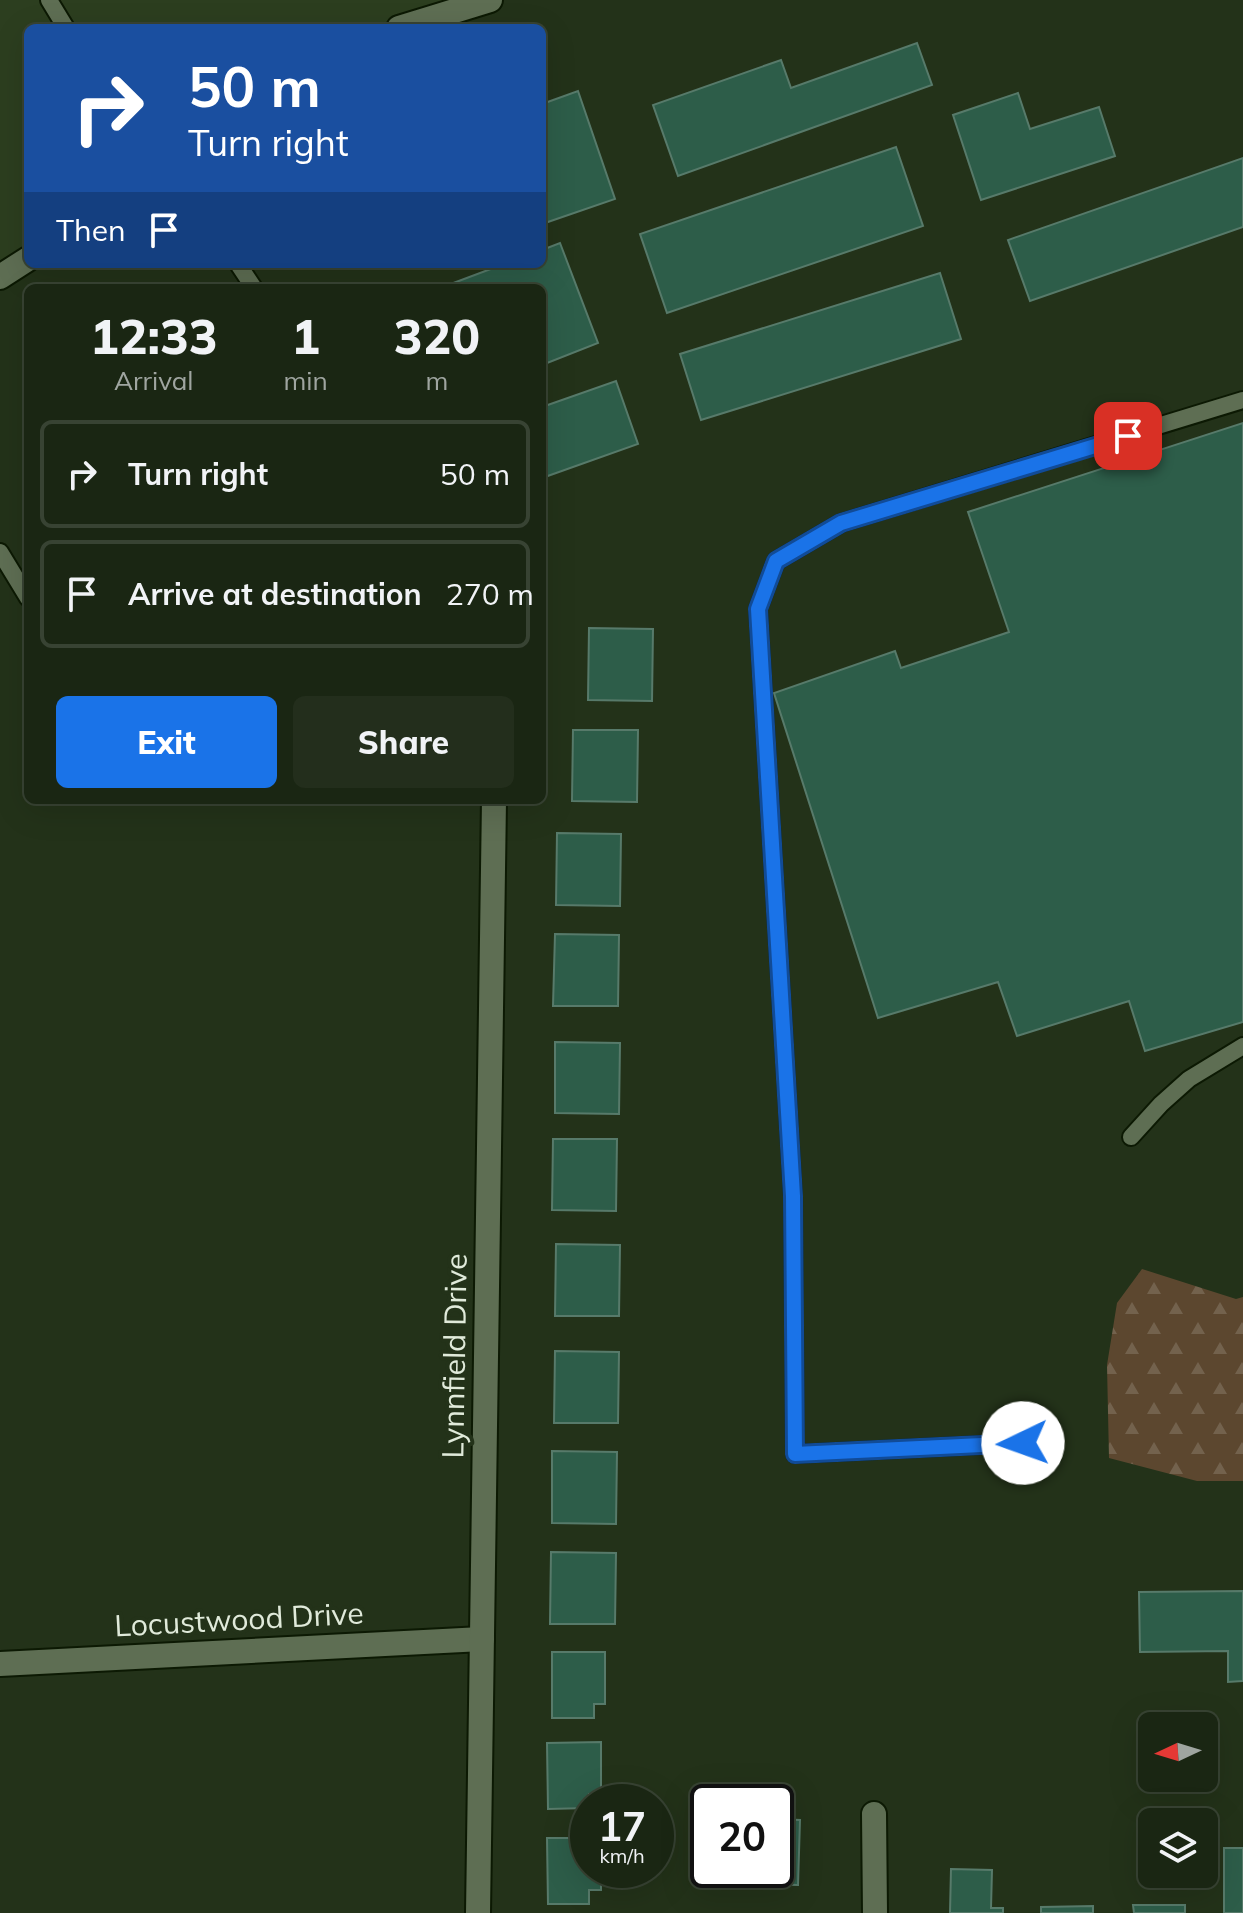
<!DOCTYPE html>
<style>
body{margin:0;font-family:Mulish,sans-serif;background:#232e1c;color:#f1f3f6;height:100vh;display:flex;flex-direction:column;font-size:30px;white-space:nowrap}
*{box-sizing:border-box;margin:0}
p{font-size:26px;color:#9fa5a0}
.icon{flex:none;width:44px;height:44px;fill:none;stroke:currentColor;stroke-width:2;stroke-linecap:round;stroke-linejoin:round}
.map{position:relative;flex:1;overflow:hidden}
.drawer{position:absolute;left:24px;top:284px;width:522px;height:520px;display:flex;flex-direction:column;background:#1a2613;border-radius:12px;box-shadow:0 8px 32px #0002,0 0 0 2px #384333}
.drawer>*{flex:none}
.top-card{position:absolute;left:24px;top:24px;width:522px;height:244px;border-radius:12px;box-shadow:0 8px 32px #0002,0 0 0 2px #384333;background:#1a4fa0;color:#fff;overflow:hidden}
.needle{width:52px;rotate:266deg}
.fabs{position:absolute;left:1138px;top:1712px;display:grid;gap:16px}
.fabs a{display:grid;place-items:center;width:80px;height:80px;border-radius:12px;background:#1a2613;box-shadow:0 8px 32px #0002,0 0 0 2px #384333;font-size:40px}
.speed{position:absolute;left:570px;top:1784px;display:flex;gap:16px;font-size:40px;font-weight:700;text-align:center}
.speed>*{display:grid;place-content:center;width:104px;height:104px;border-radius:50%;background:#1a2613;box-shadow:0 8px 32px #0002,0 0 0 2px #384333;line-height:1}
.speed small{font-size:20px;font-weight:400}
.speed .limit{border:4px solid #111;border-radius:12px;background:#fff;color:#111}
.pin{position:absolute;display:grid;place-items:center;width:68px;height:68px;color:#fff;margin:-34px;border-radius:16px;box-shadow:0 4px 12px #0006}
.me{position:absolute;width:88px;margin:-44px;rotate:267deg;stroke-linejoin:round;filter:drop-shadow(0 0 6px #0008)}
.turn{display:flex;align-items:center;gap:28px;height:168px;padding:0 32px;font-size:36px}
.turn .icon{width:104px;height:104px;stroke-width:2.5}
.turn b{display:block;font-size:56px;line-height:68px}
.then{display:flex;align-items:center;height:76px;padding:0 32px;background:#0003;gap:16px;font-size:30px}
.eta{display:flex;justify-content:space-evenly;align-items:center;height:136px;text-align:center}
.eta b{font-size:48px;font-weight:800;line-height:56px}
.cta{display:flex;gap:16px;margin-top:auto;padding:16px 32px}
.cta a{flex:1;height:92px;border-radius:12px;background:#1a73e8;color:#fff;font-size:32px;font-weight:800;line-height:92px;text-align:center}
.cta a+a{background:#232e1c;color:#f1f3f6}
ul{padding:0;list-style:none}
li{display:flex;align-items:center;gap:24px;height:108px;margin:0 16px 12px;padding:0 16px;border:4px solid #384333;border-radius:12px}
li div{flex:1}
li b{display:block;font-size:30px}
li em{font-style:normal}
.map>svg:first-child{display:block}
.built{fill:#2c3e1f}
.forest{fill:url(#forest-firs)}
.building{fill:#2d5d49;stroke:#577a6a;stroke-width:2}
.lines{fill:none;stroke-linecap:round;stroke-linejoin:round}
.lane-casing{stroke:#0c1903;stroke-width:20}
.street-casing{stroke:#0c1903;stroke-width:28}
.secondary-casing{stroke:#0c1903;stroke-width:28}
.lane{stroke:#5e6e53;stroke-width:16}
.street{stroke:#5e6e53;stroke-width:24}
.secondary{stroke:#5e6e53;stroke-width:24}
.route-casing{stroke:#114b97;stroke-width:20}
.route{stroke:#1a73e8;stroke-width:14}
.labels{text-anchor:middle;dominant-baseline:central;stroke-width:8;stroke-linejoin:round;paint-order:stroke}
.street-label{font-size:30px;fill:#e0eada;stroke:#233219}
</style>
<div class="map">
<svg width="1243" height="1913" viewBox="0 0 1243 1913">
<defs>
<pattern id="forest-firs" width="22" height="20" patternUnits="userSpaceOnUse" patternTransform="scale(2)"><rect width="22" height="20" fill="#5c472f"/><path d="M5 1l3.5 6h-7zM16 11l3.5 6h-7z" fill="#73624d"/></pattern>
</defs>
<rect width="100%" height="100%" fill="#233219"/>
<polygon class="built" points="0,0 490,0 409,28 28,28 28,257 0,275"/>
<polygon class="forest" points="1142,1269 1236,1299 1243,1297 1243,1481 1197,1481 1109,1458 1107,1365 1117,1303"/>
<g class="building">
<polygon points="917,43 932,85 678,176 653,105 781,60 791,88"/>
<polygon points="578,91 615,199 542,224 542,104"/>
<polygon points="1018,93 1030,129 1099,107 1115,156 981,200 953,115"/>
<polygon points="896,147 923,226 667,313 640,234"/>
<polygon points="1243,158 1243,227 1030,301 1008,240"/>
<polygon points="560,243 598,343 542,365 542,288 440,288 504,264 542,264 542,250"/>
<polygon points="940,273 961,339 701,420 680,354"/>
<polygon points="616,381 638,444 542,478 542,407"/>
<polygon points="1243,423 1243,1022 1145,1051 1129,1001 1017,1036 998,982 878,1018 774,693 895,651 901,668 1009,632 968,512"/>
<polygon points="589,628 653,629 652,701 588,700"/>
<polygon points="573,730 638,730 637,802 572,801"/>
<polygon points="557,833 621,834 620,906 556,905"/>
<polygon points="555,934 619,935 618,1006 553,1006"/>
<polygon points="555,1042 620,1043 619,1114 555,1113"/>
<polygon points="553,1139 617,1139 616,1211 552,1210"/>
<polygon points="556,1244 620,1245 619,1316 555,1316"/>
<polygon points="555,1351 619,1352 618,1423 554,1423"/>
<polygon points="552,1451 617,1452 616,1524 552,1523"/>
<polygon points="551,1552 616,1553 615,1624 550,1624"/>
<polygon points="1243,1591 1243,1681 1228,1682 1228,1651 1140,1652 1139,1592"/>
<polygon points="552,1652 605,1652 605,1704 594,1704 594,1718 552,1718"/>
<polygon points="601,1742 601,1794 589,1794 588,1808 548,1809 547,1743"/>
<polygon points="776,1819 800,1820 798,1885 756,1884 757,1870 776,1870"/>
<polygon points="547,1838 588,1838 588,1870 601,1870 601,1890 589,1890 589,1904 548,1904"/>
<rect x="1224" y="1848" width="19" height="65"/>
<polygon points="951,1869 992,1870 991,1908 1003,1908 1003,1913 950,1913"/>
<polygon points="1133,1905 1185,1905 1185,1913 1134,1913"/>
<polygon points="1093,1906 1093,1913 1041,1913 1041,1907"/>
</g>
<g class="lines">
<defs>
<g id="lane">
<polyline points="49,0 66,28"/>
<polyline points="238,264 254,288"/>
<polyline points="0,552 28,598"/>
<polyline points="1131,1137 1161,1104 1189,1079 1243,1046"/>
<polyline points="1023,1443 795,1454 793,1196 758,609 776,561 841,523 1243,400"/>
</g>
<g id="street">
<polyline points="0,1664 482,1639"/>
<polyline points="874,1814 875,1913"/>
<polyline points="478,1913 494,800"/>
</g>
<g id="secondary">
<polyline points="399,28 490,0"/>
<polyline points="0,277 28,259"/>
</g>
</defs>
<use href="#lane" class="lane-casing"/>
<use href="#street" class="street-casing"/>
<use href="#secondary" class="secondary-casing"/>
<use href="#lane" class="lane"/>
<use href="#street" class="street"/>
<use href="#secondary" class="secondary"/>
</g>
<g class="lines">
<defs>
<polyline id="route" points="1023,1443 795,1454 793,1196 758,609 776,561 841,523 1128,436"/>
</defs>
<use href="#route" class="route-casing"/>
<use href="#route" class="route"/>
</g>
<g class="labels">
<g class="street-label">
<text transform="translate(454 1356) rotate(-89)">Lynnfield Drive</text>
<text transform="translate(239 1619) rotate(-3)">Locustwood Drive</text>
</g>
</g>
</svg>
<div class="fabs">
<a><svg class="needle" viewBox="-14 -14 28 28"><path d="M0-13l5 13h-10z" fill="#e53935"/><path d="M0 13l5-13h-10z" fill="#9fa5a0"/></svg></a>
<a><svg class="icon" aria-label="layers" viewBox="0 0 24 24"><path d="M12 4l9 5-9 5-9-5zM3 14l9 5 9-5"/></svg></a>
</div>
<div class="speed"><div>17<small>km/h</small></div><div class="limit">20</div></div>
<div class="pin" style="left:1128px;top:436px;background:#d93025"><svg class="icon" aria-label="arrive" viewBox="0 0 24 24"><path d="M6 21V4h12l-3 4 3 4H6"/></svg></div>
<svg class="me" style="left:1023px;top:1443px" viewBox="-20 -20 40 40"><circle r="19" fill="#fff"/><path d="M0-13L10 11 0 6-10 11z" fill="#1a73e8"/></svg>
<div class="top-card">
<div class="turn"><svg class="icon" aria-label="right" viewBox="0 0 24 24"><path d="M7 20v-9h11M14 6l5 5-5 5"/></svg><div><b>50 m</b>Turn right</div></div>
<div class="then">Then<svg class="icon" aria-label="arrive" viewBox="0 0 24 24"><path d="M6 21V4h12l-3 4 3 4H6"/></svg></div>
</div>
<section class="drawer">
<div class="eta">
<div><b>12:33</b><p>Arrival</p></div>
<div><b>1</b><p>min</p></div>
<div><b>320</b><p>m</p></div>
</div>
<ul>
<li><svg class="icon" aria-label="right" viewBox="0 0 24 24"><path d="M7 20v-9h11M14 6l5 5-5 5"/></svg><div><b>Turn right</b></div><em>50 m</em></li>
<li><svg class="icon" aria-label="arrive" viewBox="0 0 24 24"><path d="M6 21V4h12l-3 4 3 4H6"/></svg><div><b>Arrive at destination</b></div><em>270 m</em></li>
</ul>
<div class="cta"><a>Exit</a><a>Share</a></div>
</section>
</div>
